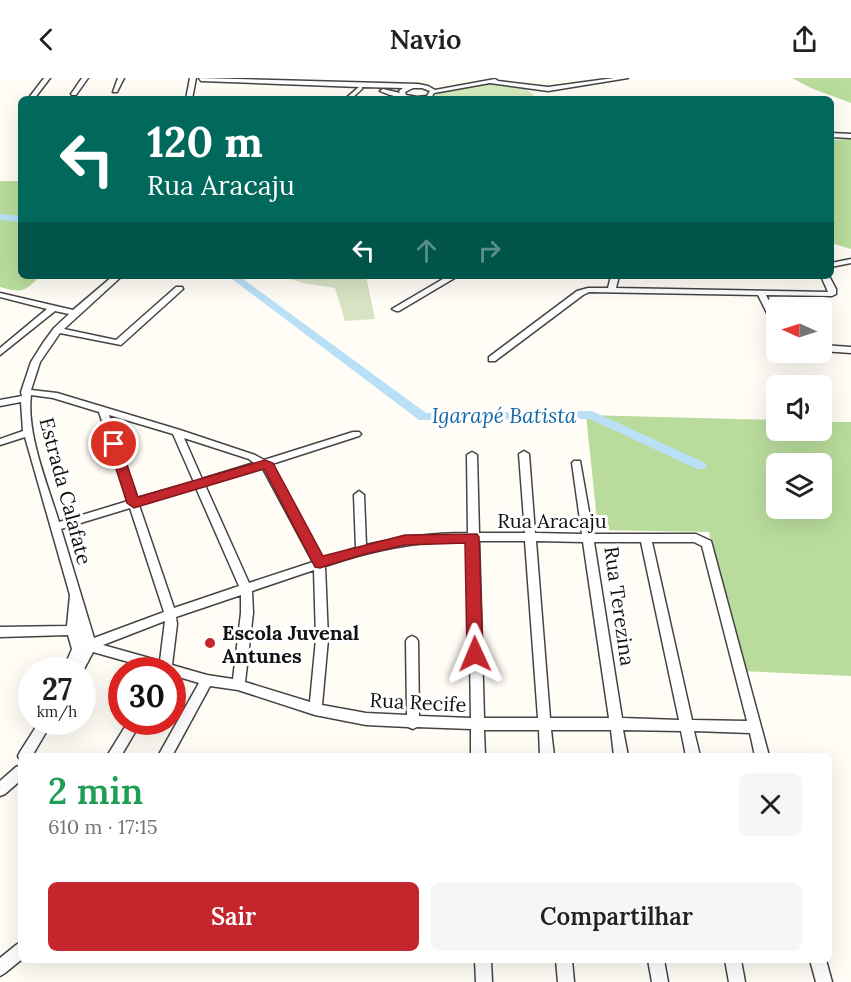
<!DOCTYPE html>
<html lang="pt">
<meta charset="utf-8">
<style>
body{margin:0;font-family:Lora,serif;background:#f6f6f6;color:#202124;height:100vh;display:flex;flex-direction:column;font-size:22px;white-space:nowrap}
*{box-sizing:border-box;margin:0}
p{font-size:20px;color:#757577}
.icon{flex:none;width:33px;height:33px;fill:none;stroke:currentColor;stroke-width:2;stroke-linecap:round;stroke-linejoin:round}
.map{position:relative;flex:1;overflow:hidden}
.details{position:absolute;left:18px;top:675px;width:814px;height:210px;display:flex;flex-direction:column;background:#fff;border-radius:9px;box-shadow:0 6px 24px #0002}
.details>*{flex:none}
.top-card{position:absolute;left:18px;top:18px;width:816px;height:183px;border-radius:9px;box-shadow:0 6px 24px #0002;background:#00695c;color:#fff;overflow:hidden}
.needle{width:39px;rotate:273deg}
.buttons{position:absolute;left:766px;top:219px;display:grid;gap:12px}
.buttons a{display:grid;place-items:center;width:66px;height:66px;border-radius:9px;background:#fff;box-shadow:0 6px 24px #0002;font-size:30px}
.speed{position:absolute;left:18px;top:579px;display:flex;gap:12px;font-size:30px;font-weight:700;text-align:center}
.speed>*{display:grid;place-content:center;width:78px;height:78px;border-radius:50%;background:#fff;box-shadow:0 6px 24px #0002;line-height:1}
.speed small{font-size:15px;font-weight:400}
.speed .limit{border:9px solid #d22;background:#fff;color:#111}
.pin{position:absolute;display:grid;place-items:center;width:51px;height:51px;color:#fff;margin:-26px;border:3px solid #fff;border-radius:50%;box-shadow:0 2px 6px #0007}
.me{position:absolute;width:66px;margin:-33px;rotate:359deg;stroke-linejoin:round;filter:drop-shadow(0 0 4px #0008)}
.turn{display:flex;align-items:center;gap:21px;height:126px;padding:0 30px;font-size:27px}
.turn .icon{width:78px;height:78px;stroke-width:2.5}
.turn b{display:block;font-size:42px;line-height:51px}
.lanes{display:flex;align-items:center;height:57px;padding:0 30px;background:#0003;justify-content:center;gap:30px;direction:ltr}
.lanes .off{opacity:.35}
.round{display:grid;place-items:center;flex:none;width:63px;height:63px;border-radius:9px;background:#f6f6f6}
.headline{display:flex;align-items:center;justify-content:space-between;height:102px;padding:0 30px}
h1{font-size:36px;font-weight:600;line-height:45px;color:#1e9e55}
.action{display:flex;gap:12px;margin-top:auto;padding:12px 30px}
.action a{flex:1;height:69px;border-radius:9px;background:#c4262e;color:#fff;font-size:24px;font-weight:600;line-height:69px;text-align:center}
.action a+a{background:#f6f6f6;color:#202124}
header{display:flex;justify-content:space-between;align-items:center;height:78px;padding:0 30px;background:#fff;font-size:27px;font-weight:600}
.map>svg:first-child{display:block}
.green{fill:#d5ebbd}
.forest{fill:#b9dc9c;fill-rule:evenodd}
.cemetery{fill:#d9e3c4}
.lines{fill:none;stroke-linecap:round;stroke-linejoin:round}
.river{fill:#b9e0f7;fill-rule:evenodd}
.minor-casing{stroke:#444;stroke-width:3}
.minor{fill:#fff;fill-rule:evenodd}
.route{fill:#c4262e;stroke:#7f191e;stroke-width:1.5}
.poi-dot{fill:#c4262e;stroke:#fff;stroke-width:2}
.labels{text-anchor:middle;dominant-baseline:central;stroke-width:6;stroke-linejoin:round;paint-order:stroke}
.street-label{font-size:20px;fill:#111;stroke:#fff}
.poi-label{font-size:20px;font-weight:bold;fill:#111;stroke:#fff;text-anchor:start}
.water-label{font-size:21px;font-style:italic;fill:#1768a6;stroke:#fff}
</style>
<header><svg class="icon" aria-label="back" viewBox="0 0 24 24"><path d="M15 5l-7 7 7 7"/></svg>Navio<svg class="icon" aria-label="share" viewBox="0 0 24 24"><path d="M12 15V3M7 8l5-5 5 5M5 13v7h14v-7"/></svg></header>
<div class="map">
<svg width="851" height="904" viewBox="0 0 851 904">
<rect width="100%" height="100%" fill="#fffdf5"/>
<path class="green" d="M 492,5 C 507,6 528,6 536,21 L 426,21 L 446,12 L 451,13 Z"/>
<g class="forest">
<polygon points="792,0 851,0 851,25 811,10"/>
<polygon points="851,61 851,171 831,165 831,62"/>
<path d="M 0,103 L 21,103 L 21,198 L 40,198 C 25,214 22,215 0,209 Z"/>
<path d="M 586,337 L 777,342 L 777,352 L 822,352 L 822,344 L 851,344 L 851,598 L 741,593 L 709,454 L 598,452 ZM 777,386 L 822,386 L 822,430 L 777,430 Z"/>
</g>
<polygon class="cemetery" points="281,198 366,198 375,241 345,243 335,210 303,205"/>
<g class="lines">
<g class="river">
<polygon points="0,136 21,138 21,144 0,142"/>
<polygon points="228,198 239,198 426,335 592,333 705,385 707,388 705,391 697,391 590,341 419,342"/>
</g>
<defs>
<g id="minor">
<polygon points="44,0 50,0 34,21 28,21"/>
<polygon points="82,0 88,0 76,17 72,17 71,16"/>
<polygon points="118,0 124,0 117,14 113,14"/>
<polygon points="190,0 196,0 192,21 186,21"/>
<path d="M 199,0 L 418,6 L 428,8 L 435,12 L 495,1 L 498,3 L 548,9 L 614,0 L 628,0 L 548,13 L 490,5 L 434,15 L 431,20 C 414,23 395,20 380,13 L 383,11 L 400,15 L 399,13 L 403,10 L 362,9 L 362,11 L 351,21 L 345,21 L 359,9 L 201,3 ZM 413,10 L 422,10 L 430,13 L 427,18 L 417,19 L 406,17 L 405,14 Z"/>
<polygon points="831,55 851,56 851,60 831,59"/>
<polygon points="851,181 851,185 831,189 831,185"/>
<path d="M 113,198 L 122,198 L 64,251 L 116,262 L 176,209 L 182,209 L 183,211 L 121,267 L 60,255 L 40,284 L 31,312 L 57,315 L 180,352 L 255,377 L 264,382 L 353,354 L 359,354 L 361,356 L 359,358 L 272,386 L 322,481 L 356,470 L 354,417 L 359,413 L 364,417 L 366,467 C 403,459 431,455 468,455 L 467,377 L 472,374 L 477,377 L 479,455 L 525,455 L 519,376 L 524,373 L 529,376 L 535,455 L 582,456 L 572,385 L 574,383 L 580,383 L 593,456 L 696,456 L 711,463 L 769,678 L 755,678 L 750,655 L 694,653 L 700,678 L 686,678 L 681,653 L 623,652 L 628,678 L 614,678 L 611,652 L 551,652 L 554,678 L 540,678 L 539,652 L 484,652 L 485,678 L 471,678 L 471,651 L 417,649 L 413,651 L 408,649 L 366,647 L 315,637 L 238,612 L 210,608 L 172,678 L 158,678 L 199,605 L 172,597 L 172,592 L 157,592 L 93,574 L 82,595 L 82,592 L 63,592 L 72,571 L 68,557 L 0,559 L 0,549 L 67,548 L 70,517 L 25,359 L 0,367 L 0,361 L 23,353 L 21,324 L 0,328 L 0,322 L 22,318 L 21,314 L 31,284 L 43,265 L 54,250 L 69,236 L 55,233 L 0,277 L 0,270 L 47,231 L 0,219 L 0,215 L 73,232 ZM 31,317 L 53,320 L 99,334 L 128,423 L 59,444 C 48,407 26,356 31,317 ZM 109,337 L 173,356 L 194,404 L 137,420 ZM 184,360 L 249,381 L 254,385 L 202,401 ZM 262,389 L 313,484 L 249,505 L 205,407 ZM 196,410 L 239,508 L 174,530 L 139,427 ZM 130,430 L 164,534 L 94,560 L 61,451 ZM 441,463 L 468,463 L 471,640 L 419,638 L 418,563 L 416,560 L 412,558 L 408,560 L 406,563 L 407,637 L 366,635 L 322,627 L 328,561 L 325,488 C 365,475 398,467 441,463 ZM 479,463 L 525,463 L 538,640 L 484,640 ZM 536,463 L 583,464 L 609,640 L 550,640 ZM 594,464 L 641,464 L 679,642 L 622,640 ZM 652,464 L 694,464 L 702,468 L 747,643 L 692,642 ZM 314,492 L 316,561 L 310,624 L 245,604 L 253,535 L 252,513 ZM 241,517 L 241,535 L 233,601 L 207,597 L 172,587 L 177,546 L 176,539 ZM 165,543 L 160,583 L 103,567 Z"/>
<polygon points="448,198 458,198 399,233 396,233 392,231"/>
<polygon points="611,198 619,198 616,210 828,214 821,198 829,198 836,211 836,216 832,218 766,217 777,239 777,249 773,247 758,217 589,214 583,217 495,283 489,283 489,279 577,213 588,210 608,210"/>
<polygon points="822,267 851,269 851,275 822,273"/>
<polygon points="39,644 52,644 32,678 21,678 20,682 18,678 20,674"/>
<polygon points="128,644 141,644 121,678 107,678"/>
<polygon points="21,687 21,702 5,716 0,718 0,703 16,689"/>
<polygon points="21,864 21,882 5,895 0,898 0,880 16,867"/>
<polygon points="475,882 491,882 492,904 476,904"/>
<polygon points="556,882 572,882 574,904 558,904"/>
<polygon points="648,882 664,882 668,904 652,904"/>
<polygon points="725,882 741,882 745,904 729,904"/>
<polygon points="810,882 826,882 832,904 816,904"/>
</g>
</defs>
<use href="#minor" class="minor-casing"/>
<use href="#minor" class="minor"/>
</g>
<polygon class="route" points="114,361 120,366 138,419 265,382 273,385 323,478 405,457 477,456 479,459 483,576 481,581 475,583 470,581 467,576 465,465 405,467 361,477 320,490 315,489 264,391 134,430 127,425 108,366"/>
<circle class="poi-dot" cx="210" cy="565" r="6"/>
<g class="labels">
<g class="street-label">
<text transform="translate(66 413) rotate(75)">Estrada Calafate</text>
<text x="552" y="442">Rua Aracaju</text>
<text transform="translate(620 528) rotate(82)">Rua Terezina</text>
<text transform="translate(418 624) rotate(3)">Rua Recife</text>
</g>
<g class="poi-label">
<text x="222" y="554">Escola Juvenal<tspan x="222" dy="23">Antunes</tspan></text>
</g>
<g class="water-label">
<text x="504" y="337">Igarapé Batista</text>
</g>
</g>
</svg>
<div class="buttons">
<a><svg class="needle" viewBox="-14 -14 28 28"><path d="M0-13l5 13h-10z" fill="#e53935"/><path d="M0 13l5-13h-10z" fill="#757577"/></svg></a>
<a><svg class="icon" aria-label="sound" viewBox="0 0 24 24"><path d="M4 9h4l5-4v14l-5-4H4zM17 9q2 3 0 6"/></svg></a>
<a><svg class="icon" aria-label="layers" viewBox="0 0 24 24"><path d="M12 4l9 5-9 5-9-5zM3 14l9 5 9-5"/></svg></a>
</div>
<div class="speed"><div>27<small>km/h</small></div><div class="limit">30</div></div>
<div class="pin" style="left:114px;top:366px;background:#d93025"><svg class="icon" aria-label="arrive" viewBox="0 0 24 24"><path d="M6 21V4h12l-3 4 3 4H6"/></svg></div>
<svg class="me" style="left:475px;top:576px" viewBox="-20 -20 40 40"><path d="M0-17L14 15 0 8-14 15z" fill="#c4262e" stroke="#fff" stroke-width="4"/></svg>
<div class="top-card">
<div class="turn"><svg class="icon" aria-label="left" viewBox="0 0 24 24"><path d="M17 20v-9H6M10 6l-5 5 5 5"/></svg><div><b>120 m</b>Rua Aracaju</div></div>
<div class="lanes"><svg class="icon" aria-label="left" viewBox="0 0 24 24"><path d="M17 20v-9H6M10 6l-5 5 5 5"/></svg><svg class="icon off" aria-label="ahead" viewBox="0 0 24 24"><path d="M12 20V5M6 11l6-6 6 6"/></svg><svg class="icon off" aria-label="right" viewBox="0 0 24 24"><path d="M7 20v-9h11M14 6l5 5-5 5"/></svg></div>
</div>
<section class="details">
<div class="headline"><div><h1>2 min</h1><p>610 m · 17:15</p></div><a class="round"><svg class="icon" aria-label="close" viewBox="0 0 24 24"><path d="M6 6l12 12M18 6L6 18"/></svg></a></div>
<div class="action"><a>Sair</a><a>Compartilhar</a></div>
</section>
</div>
